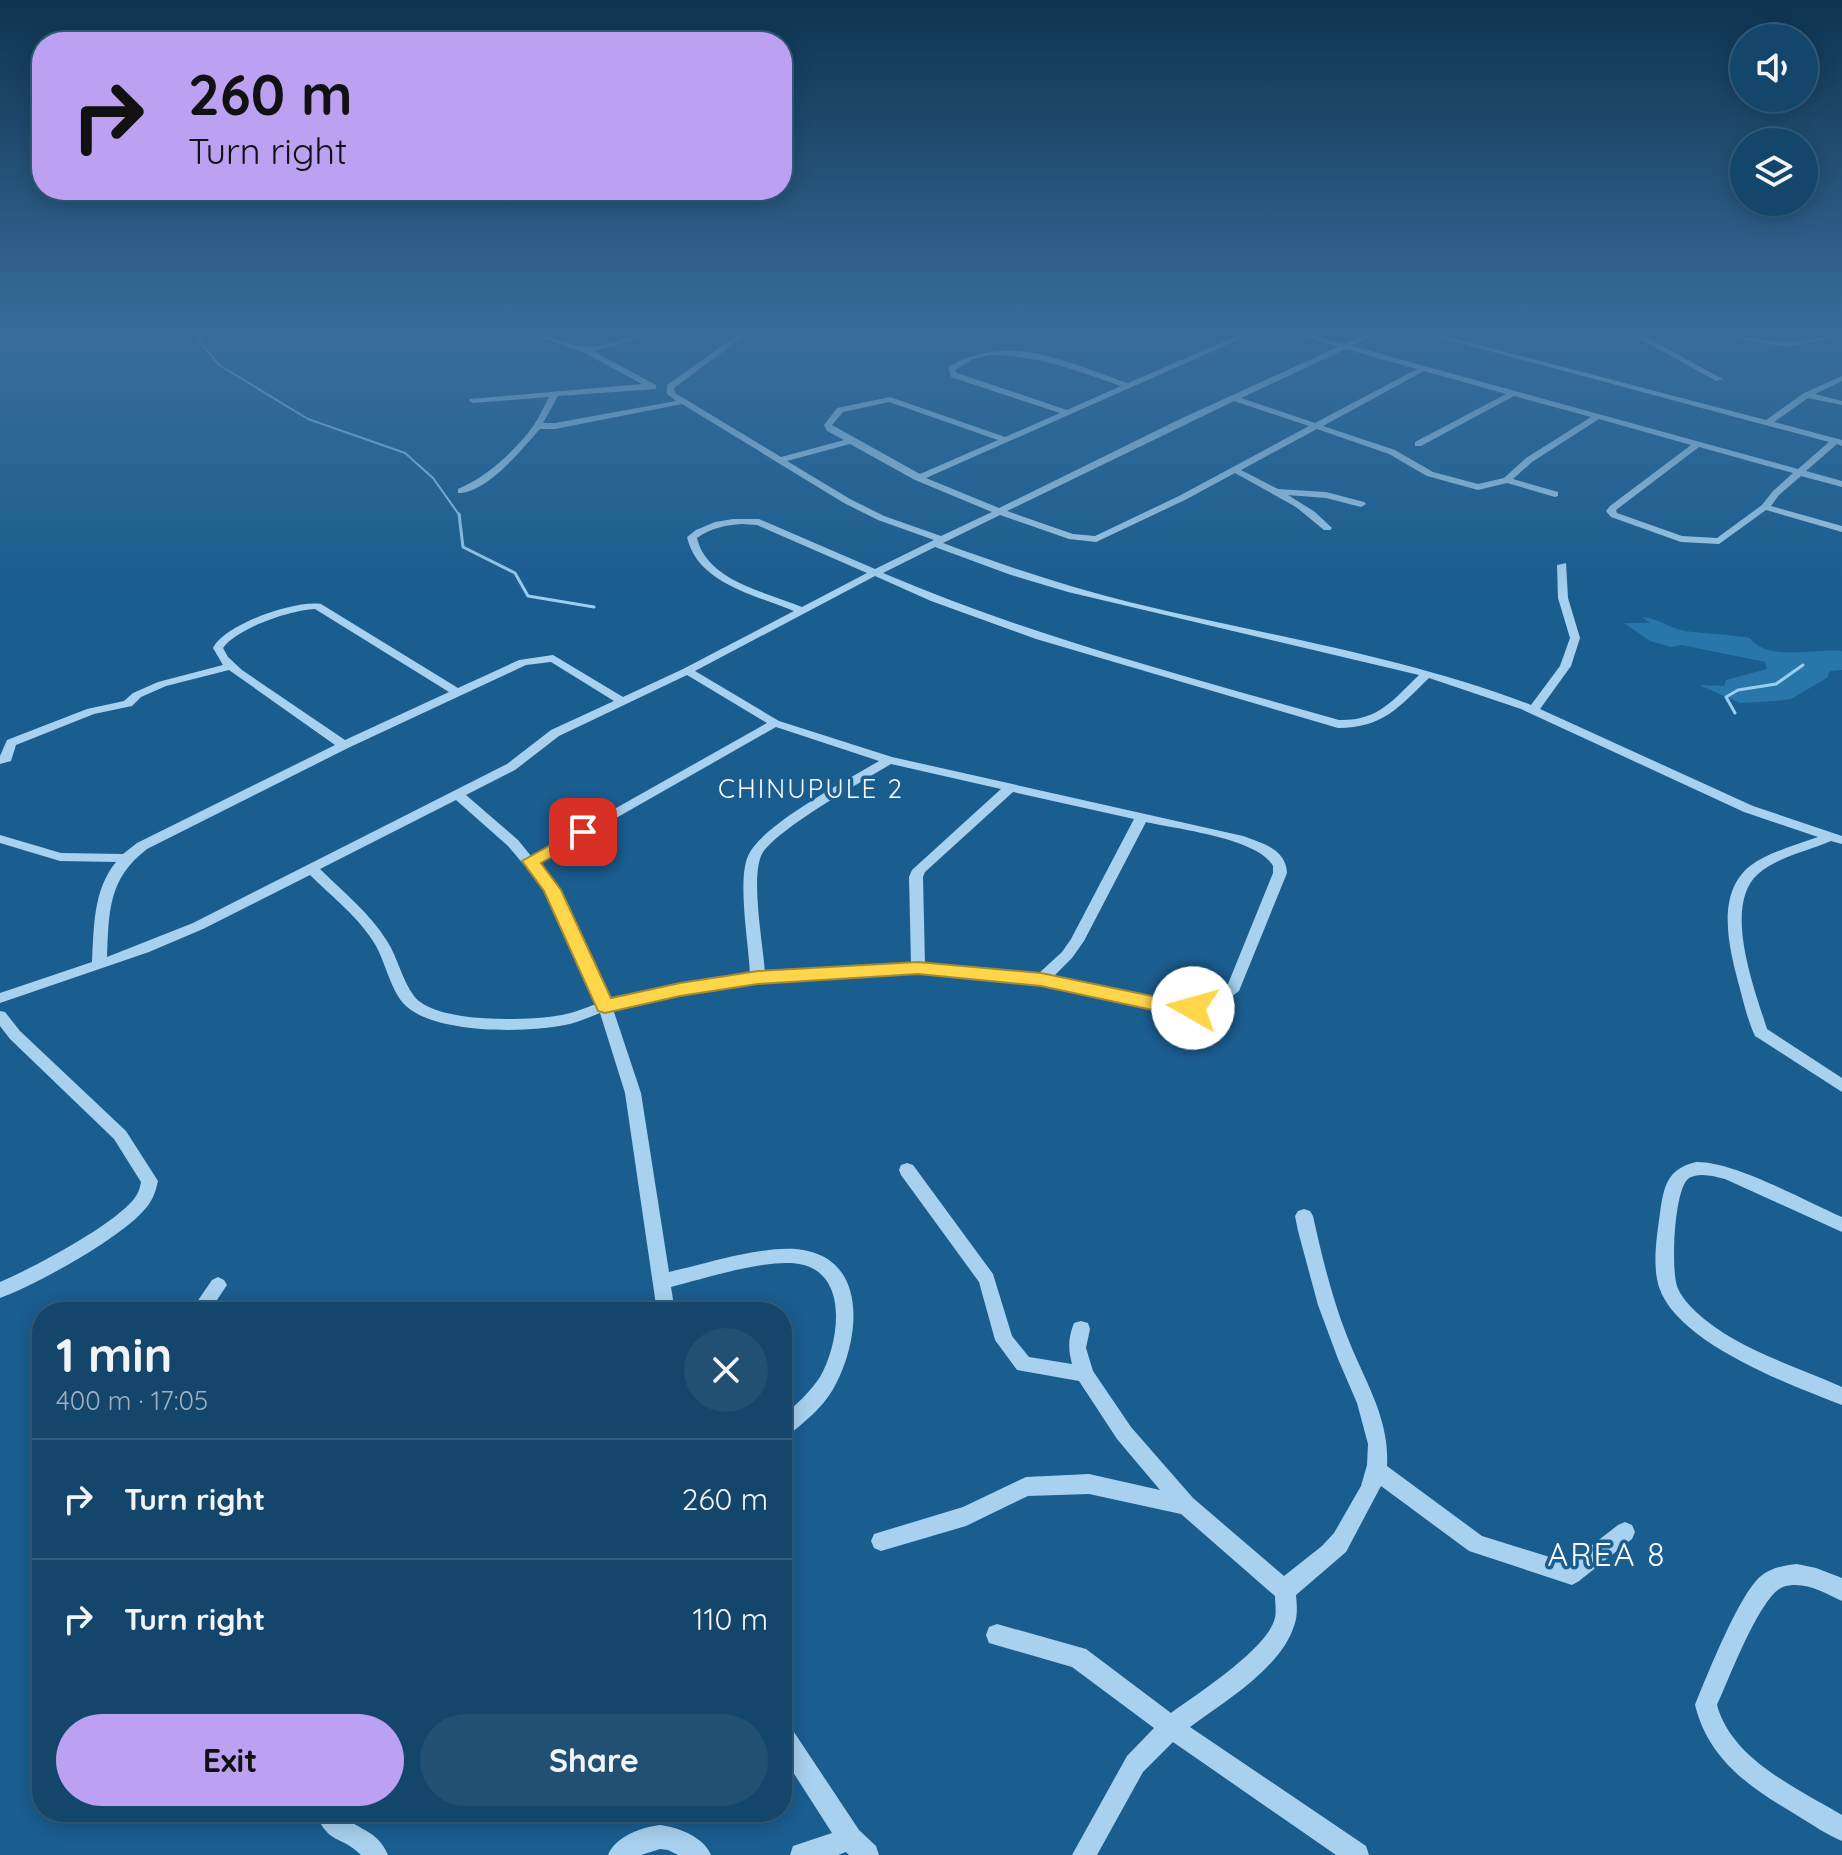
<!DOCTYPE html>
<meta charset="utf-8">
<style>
body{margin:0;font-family:Quicksand,sans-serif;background:#215073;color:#f1f3f6;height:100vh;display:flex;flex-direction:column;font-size:30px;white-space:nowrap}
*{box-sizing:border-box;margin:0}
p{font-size:26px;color:#9db1c1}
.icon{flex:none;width:44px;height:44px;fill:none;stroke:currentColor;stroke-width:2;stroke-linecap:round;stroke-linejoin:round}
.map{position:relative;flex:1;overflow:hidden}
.drawer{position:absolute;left:32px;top:1302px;width:760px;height:520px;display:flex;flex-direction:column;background:#14466b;border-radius:32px;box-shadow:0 4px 20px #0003,0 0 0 2px #335e7e}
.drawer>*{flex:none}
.top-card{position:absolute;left:32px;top:32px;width:760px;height:168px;border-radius:32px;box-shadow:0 4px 20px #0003,0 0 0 2px #335e7e;background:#bca0f2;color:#111;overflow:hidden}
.controls{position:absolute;left:1730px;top:24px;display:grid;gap:16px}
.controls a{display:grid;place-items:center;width:88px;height:88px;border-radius:50%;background:#14466b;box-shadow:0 4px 20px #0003,0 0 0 2px #335e7e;font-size:40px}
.pin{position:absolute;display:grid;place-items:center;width:68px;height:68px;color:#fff;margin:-34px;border-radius:16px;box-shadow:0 4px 12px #0006}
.me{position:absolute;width:88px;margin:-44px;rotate:277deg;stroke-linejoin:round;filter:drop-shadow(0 0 6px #0008)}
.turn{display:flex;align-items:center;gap:28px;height:168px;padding:0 24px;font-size:36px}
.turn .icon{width:104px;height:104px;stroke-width:2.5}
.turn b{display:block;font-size:56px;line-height:68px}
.round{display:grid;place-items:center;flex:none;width:84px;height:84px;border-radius:42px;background:#215073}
.overview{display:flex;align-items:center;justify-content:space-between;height:136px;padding:0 24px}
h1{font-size:48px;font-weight:700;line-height:60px}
.button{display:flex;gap:16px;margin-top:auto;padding:16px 24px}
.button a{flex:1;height:92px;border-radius:48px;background:#bca0f2;color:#111;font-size:32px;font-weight:700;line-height:92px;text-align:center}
.button a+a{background:#215073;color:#f1f3f6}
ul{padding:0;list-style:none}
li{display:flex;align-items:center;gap:24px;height:120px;padding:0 24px;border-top:2px solid #335e7e}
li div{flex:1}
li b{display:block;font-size:30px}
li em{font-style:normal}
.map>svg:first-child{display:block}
.green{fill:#2976ab}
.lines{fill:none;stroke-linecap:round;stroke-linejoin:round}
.stream-far1{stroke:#9acef1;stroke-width:2}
.stream{stroke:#9acef1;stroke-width:3}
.minor{fill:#a7d1ee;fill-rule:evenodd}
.route{fill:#ffd54a;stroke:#a68a30;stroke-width:2}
.labels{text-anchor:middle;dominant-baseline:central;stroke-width:7;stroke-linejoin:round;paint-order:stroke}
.quarter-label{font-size:26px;letter-spacing:2px;fill:#fff;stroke:#1a5d8f}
.near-quarter-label{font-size:32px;letter-spacing:2px;fill:#fff;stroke:#1a5d8f}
</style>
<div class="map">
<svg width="1842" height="1855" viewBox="0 0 1842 1855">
<rect width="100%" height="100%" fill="#1a5d8f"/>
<path class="green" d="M 1642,617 C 1658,618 1669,628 1685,631 C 1706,634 1728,634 1750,638 C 1766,662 1817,648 1842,651 L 1842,670 L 1830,671 L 1827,678 L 1791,699 L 1776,701 L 1740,703 L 1699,685 L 1724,686 L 1726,680 L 1767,669 L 1765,662 L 1682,645 L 1671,647 L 1650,641 L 1624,623 L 1650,623 Z"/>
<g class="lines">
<polyline class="stream-far1" points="200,336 197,338 219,365 308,419 405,453 433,478 460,516"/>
<g class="stream">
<polyline points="459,514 463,547 515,573 528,596 594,607"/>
<polyline points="1735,713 1726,697 1738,690 1776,684 1803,665"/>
</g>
<g class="minor">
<path d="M 536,336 C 554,335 568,346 585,347 C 604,349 627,335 648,336 L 593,351 L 656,385 L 656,389 L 558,396 L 543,423 L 555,423 L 676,401 L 667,394 L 667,385 L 736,336 L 744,336 L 674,388 L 675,393 L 781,457 L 844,440 L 827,431 L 824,425 L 837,408 L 890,397 L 1005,437 L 1060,413 L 951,377 L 948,367 C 1009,331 1068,363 1128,383 L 1237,336 L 1247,336 L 926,478 L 999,508 L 1178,420 L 1338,347 L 1303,336 L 1314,336 L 1344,344 L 1362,336 L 1372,336 L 1352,346 L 1798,469 L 1829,442 L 1433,336 L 1445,336 L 1766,420 L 1804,393 L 1842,376 L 1842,381 L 1815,394 L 1842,401 L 1842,405 L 1808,398 L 1774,422 L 1842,440 L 1842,446 L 1837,444 L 1806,471 L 1842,481 L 1842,487 L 1801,476 L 1779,495 L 1771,506 L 1842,526 L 1842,532 L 1766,510 L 1719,544 L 1681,542 L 1611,517 L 1606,511 L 1610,506 L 1691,445 L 1599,419 L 1532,462 L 1513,479 L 1558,492 L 1558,496 L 1555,497 L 1507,483 L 1478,490 L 1427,476 L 1389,454 L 1317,429 L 1241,470 L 1278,489 L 1326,492 L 1364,502 L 1366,504 L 1361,507 L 1326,498 L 1288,495 L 1315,512 L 1332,528 L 1330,530 L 1324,530 L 1296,507 L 1235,473 L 1185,500 L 1096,542 L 1069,539 L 1000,515 L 943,543 C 1005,566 1066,586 1129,602 C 1264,635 1401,655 1531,705 L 1560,666 L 1570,638 L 1558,598 L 1557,565 L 1566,563 L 1568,598 L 1580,638 L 1571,666 L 1540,709 L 1753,806 L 1842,836 L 1842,844 L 1831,841 C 1808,851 1777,857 1758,874 C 1722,906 1755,990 1767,1029 L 1842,1078 L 1842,1092 L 1755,1036 C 1748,1021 1744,1004 1740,989 C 1730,951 1714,895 1750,866 C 1769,852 1796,845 1818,837 L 1744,812 L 1521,709 L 1429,678 C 1399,707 1383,728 1338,728 L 1036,639 L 931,601 L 875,576 L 695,671 L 779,721 L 892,757 L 1243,836 C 1262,843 1286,849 1287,873 L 1239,991 L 1218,1007 L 1193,1013 L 1176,1013 L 1041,984 L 918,973 L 758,983 L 680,994 L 613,1009 L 641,1093 L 669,1272 C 707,1264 770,1242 808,1251 C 872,1266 857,1350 832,1391 C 821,1409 804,1422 789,1435 L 782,1438 L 782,1417 C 796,1405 810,1392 820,1377 C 838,1346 850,1278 804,1265 C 773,1256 703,1279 671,1287 L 675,1312 L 657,1312 L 625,1093 L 600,1013 C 589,1017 577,1023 565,1025 C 526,1033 436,1034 406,1006 C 391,992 386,964 376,946 C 360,918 332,897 310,875 L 203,929 L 149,952 L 0,1003 L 0,993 L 92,962 C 94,927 93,890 116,862 L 60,861 L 0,843 L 0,835 L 61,853 L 123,854 L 137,843 L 335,745 L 229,670 L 166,686 L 141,697 L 132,706 L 94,714 L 16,745 L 11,761 L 0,764 L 0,756 L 7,740 L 87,709 L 124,701 L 133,693 L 158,682 L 223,665 L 213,648 C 225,624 295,600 321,604 L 458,688 L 519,660 L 553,655 L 623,697 L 683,669 L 794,611 C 755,595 697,583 687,537 L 696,530 L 715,522 L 733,519 L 759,519 L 875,569 L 934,540 L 878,520 L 844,503 L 682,404 L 555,429 L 540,429 C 522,449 487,493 458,493 L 458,489 C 487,477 515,451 534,425 C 540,416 544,406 549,397 L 473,403 L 469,401 L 470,399 L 642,384 L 583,352 ZM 1346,349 L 1417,369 L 1315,423 L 1241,398 ZM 991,355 C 1038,355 1078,371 1121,386 L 1067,410 L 957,373 L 955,370 L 973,359 ZM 1424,371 L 1506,394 L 1415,442 L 1415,446 L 1421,446 L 1514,396 L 1591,417 L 1526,458 L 1504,478 L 1478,484 L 1433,472 L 1395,450 L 1323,426 ZM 1234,401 L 1309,426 L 1179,496 L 1095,536 L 1073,534 L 1007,511 ZM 889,402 L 998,440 L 920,474 L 832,425 L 843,412 ZM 850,444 L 915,480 L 992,512 L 941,536 L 884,516 L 850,499 L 787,461 ZM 1699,447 L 1793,473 L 1773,491 L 1762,505 L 1717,538 L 1682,536 L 1617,513 L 1616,510 ZM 742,524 L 757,525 L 867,573 L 802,607 C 766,592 707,581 697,538 C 711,528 725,525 742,524 ZM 935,547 L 1011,575 L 1068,592 L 1419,675 C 1392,701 1378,721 1339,720 C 1185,676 1030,636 883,573 ZM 315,609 L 449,692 L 345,740 L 242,670 L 228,657 L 223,648 C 237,628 291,610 315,609 ZM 551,662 L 614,701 L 551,730 L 507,764 L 193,923 L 107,957 C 109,911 108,879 147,849 L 348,748 L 526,665 ZM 687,675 L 767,723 L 531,856 L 518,840 L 466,795 L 515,770 L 559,736 ZM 776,727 L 879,761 C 849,779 761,825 748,856 C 737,881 749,945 750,974 L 680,984 L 610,1000 L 559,890 L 537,863 ZM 891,764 L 1001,789 L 912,870 L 909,877 L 911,964 L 765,973 C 763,944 751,881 761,856 C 771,832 865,780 891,764 ZM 1013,792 L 1134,819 L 1071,939 L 1062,952 L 1038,974 L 925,964 L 923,877 L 925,872 ZM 456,800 L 508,846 L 546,891 L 596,1004 C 585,1008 573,1013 562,1015 C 529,1021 435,1024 414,996 C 402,980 398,958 387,941 C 370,913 343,892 320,869 ZM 1146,822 C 1176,829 1258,838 1273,866 L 1273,873 L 1228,984 L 1208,999 L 1193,1003 L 1176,1003 L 1053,977 L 1072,958 L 1084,941 Z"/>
<polygon points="1635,336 1644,336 1723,379 1716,381"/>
<path d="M 1722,336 C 1744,335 1764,341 1785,342 C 1804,343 1823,335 1842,336 L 1788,347 Z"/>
<path d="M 0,1011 L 5,1012 L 20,1031 L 126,1131 L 158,1181 C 156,1191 152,1202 145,1209 C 121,1238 36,1285 0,1298 L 0,1282 C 33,1268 112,1226 134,1199 C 138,1194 140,1188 141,1182 L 114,1139 L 10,1039 L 0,1026 Z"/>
<path d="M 1696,1162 C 1734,1161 1805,1201 1842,1217 L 1842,1232 L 1725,1179 C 1714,1176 1699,1172 1689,1178 C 1674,1188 1671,1268 1677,1286 C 1680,1295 1688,1304 1695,1311 C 1734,1348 1793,1365 1842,1387 L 1842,1405 C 1790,1385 1677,1343 1659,1287 C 1652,1265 1657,1235 1660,1213 C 1664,1186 1667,1169 1696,1162 Z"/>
<path d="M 907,1163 L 913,1165 L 993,1274 L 1012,1336 L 1029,1357 L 1072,1364 C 1068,1349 1068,1338 1074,1323 L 1081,1321 L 1088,1323 L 1090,1329 L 1086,1348 L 1093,1371 L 1131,1427 L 1193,1498 L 1284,1576 L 1322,1546 L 1334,1533 L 1361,1486 L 1367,1465 L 1368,1444 L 1357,1403 L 1338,1359 L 1318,1305 L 1298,1231 L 1295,1216 L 1298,1211 L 1304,1209 L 1310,1211 L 1313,1216 C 1322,1257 1332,1298 1347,1336 C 1364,1380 1390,1418 1387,1466 L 1482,1536 L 1569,1563 L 1618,1525 L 1625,1522 L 1632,1525 L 1635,1532 L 1632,1539 L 1579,1581 L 1572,1585 L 1469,1551 L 1381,1486 L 1346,1552 L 1296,1595 C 1297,1605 1298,1616 1294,1626 C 1281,1668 1224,1702 1190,1727 L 1366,1846 L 1369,1855 L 1336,1855 L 1173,1742 L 1143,1772 L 1097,1855 L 1072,1855 L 1127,1756 L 1154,1728 L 1072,1667 L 989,1643 L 986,1635 L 989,1627 L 997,1624 L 1086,1649 L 1171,1713 C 1197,1694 1264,1651 1274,1621 C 1277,1614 1275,1604 1275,1596 L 1181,1514 L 1089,1494 L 1028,1496 L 966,1526 L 881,1551 L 874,1548 L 871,1541 L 874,1534 L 963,1507 L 1026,1477 L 1089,1474 L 1160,1490 L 1117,1439 L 1079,1381 L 1017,1370 L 995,1340 L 979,1282 L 901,1175 L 899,1170 L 901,1165 Z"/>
<polygon points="218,1277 224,1280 227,1285 209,1312 190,1312 212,1280"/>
<path d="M 1797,1564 L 1816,1568 L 1842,1578 L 1842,1601 C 1824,1593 1804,1580 1783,1587 C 1760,1595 1728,1682 1717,1705 C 1732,1760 1797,1788 1842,1815 L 1842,1841 C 1827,1835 1813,1825 1798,1816 C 1751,1788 1709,1761 1695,1705 C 1707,1676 1739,1594 1761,1576 C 1771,1568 1785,1565 1797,1564 Z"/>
<polygon points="782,1723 790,1726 859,1830 876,1846 879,1855 849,1855 846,1852 838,1855 790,1855 793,1846 832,1833 782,1755"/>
<path d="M 315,1812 L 340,1812 C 356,1831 377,1828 388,1855 L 361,1855 C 340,1834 329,1846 315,1812 Z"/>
<path d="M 660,1825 C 678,1827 704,1837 711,1855 L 678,1855 L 668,1850 L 660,1849 L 641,1855 L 608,1855 C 615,1837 641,1827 660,1825 Z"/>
</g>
</g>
<linearGradient id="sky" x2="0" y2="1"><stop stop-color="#0e334f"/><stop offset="0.56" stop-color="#386d9b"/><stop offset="1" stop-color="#386d9b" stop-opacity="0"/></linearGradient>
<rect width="1842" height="595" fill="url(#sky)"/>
<polygon class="route" points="583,827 591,832 589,836 541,863 561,890 611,998 680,983 758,971 918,962 1041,973 1176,1001 1193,1001 1203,1008 1193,1015 1176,1015 1041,986 918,974 758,984 680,996 605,1013 598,1011 544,891 522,861"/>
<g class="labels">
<g class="quarter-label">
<text x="811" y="788">CHINUPULE 2</text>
</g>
<g class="near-quarter-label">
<text x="1607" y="1554">AREA 8</text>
</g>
</g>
</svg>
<div class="controls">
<a><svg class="icon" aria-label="sound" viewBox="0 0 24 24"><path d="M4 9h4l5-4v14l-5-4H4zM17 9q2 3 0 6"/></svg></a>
<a><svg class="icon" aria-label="layers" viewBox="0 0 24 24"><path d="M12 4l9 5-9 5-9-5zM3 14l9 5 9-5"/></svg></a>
</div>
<div class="pin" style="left:583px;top:832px;background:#d93025"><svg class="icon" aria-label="arrive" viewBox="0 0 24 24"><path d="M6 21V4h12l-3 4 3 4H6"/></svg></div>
<svg class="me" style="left:1193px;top:1008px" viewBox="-20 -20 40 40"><circle r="19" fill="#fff"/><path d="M0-13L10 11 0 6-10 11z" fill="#ffd54a"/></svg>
<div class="top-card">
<div class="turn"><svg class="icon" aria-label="right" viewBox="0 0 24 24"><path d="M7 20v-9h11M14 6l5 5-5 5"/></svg><div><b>260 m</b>Turn right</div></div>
</div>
<section class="drawer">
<div class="overview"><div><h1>1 min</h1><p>400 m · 17:05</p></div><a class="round"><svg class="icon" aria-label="close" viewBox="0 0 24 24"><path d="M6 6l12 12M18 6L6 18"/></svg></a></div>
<ul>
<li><svg class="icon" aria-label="right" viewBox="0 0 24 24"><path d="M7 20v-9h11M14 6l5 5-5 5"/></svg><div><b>Turn right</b></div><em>260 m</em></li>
<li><svg class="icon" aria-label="right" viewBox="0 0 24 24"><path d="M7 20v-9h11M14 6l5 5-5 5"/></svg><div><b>Turn right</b></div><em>110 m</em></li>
</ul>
<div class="button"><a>Exit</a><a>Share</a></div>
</section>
</div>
